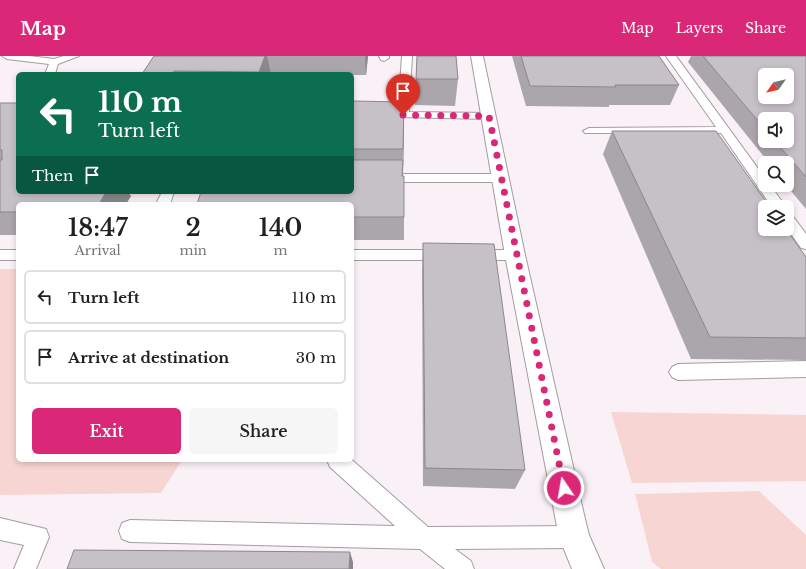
<!DOCTYPE html>
<style>
body{margin:0;font-family:"Libre Baskerville",serif;background:#f6f6f6;color:#202124;height:100vh;display:flex;flex-direction:column;font-size:15px;white-space:nowrap}
*{box-sizing:border-box;margin:0}
p{font-size:13px;color:#757577}
.icon{flex:none;width:22px;height:22px;fill:none;stroke:currentColor;stroke-width:2;stroke-linecap:round;stroke-linejoin:round}
.map{position:relative;flex:1;overflow:hidden}
.sheet{position:absolute;left:16px;top:146px;width:338px;height:260px;display:flex;flex-direction:column;background:#fff;border-radius:6px;box-shadow:0 2px 6px #0003}
.sheet>*{flex:none}
.guide{position:absolute;left:16px;top:16px;width:338px;height:122px;border-radius:6px;box-shadow:0 2px 6px #0003;background:#0b6e4f;color:#fff;overflow:hidden}
.needle{width:26px;rotate:236deg}
.buttons{position:absolute;left:758px;top:12px;display:grid;gap:8px}
.buttons a{display:grid;place-items:center;width:36px;height:36px;border-radius:6px;background:#fff;box-shadow:0 2px 6px #0003;font-size:20px}
.pin{position:absolute;display:grid;place-items:center;width:34px;height:34px;color:#fff;margin:-41px -17px;border-radius:50% 50% 50% 0;rotate:-45deg;box-shadow:0 0 4px #0007}
.pin .icon{rotate:45deg}
.me{position:absolute;width:44px;margin:-22px;rotate:348deg;stroke-linejoin:round;filter:drop-shadow(0 0 3px #0008)}
.turn{display:flex;align-items:center;gap:14px;height:84px;padding:0 16px;font-size:18px}
.turn .icon{width:52px;height:52px;stroke-width:2.5}
.turn b{display:block;font-size:28px;line-height:34px}
.then{display:flex;align-items:center;height:38px;padding:0 16px;background:#0003;gap:8px;font-size:15px}
.eta{display:flex;justify-content:space-evenly;align-items:center;height:68px;text-align:center}
.eta b{font-size:24px;font-weight:600;line-height:28px}
.action{display:flex;gap:8px;margin-top:auto;padding:8px 16px}
.action a{flex:1;height:46px;border-radius:6px;background:#db2777;color:#fff;font-size:16px;font-weight:600;line-height:46px;text-align:center}
.action a+a{background:#f6f6f6;color:#202124}
ul{padding:0;list-style:none}
li{display:flex;align-items:center;gap:12px;height:54px;margin:0 8px 6px;padding:0 8px;border:2px solid #e0e0e0;border-radius:6px}
li div{flex:1}
li b{display:block;font-size:15px}
li em{font-style:normal}
header{display:flex;align-items:center;gap:24px;box-sizing:border-box;height:56px;padding:0 20px;background:#db2777;color:#fff}
header strong{font-size:19px}
nav{display:flex;gap:22px;margin-inline-start:auto;font-size:14px}
.map>svg:first-child{display:block}
.green{fill:#f7d5d3}
.lines{fill:none;stroke-linecap:round;stroke-linejoin:round}
.lane-casing{stroke:#a49ca0;stroke-width:2}
.street-casing{stroke:#a49ca0;stroke-width:2}
.lane{fill:#fff;fill-rule:evenodd}
.street{fill:#fff;fill-rule:evenodd}
.wall{fill:#aaa6ab;fill-rule:evenodd}
.shaded-wall{fill:#8b878b}
.building{fill:#c6c1c7;stroke:#8b878b;fill-rule:evenodd}
.route{stroke:#db2777;stroke-width:7;stroke-dasharray:0 12.6}
</style>
<header>
<strong>Map</strong>
<nav><a>Map</a><a>Layers</a><a>Share</a></nav>
</header>
<div class="map">
<svg width="806" height="513" viewBox="0 0 806 513">
<rect width="100%" height="100%" fill="#faf1f6"/>
<g class="green">
<polygon points="0,213 18,213 18,404 182,404 161,437 0,439"/>
<polygon points="611,356 806,359 806,425 632,427"/>
<polygon points="759,435 806,479 806,513 661,513 652,506 635,438"/>
</g>
<g class="lines">
<defs>
<g id="lane">
<polygon points="2,0 29,0 54,3 64,0 79,0 58,8 55,18 45,18 49,8 7,3"/>
<polygon points="379,0 389,0 389,2 384,5 381,4"/>
<polygon points="402,0 412,0 409,56 489,57 494,60 489,63 399,61 398,59"/>
<polygon points="666,0 676,0 765,122 765,129 770,129 786,151 772,151 721,77 585,77 583,75 589,72 716,71"/>
<polygon points="352,118 501,118 507,122 501,126 352,126"/>
<polygon points="162,136 174,136 170,148 156,148"/>
<polygon points="787,157 792,159 806,178 806,193 801,192 787,172"/>
<rect x="0" y="194" width="18" height="10"/>
<polygon points="352,194 444,194 449,195 451,199 449,203 444,204 352,204"/>
<polygon points="474,194 515,194 520,195 522,199 520,203 515,204 474,204 469,203 467,199 469,195"/>
<polygon points="806,305 806,321 678,324 672,321 669,316 672,311 678,308"/>
<polygon points="327,404 352,404 428,471 574,470 582,473 585,481 582,489 574,492 455,493 471,505 474,513 445,513 420,493 130,486 122,483 119,475 122,467 130,464 395,470 330,411"/>
<polygon points="0,462 46,473 49,481 36,513 14,513 24,489 0,484"/>
</g>
<polygon id="street" points="471,0 483,0 525,199 585,463 589,479 604,513 572,513 559,481 505,199"/>
</defs>
<use href="#lane" class="lane-casing"/>
<use href="#street" class="street-casing"/>
<use href="#lane" class="lane"/>
<use href="#street" class="street"/>
</g>
<g class="wall">
<polygon points="154,0 368,0 366,19 352,19 352,18 142,18"/>
<polygon points="417,0 458,23 455,50 415,49"/>
<polygon points="512,0 659,0 679,29 670,49 609,49 609,51 526,50"/>
<path d="M 691,0 L 806,0 L 806,153 L 786,129 L 787,129 L 787,107 L 769,107 L 688,6 ZM 765,63 L 787,85 L 765,85 Z"/>
<polygon points="352,45 404,68 403,120 404,120 404,184 352,184"/>
<polygon points="0,47 131,140 126,148 18,148 18,179 0,179"/>
<polygon points="612,75 806,201 806,304 691,303 603,98"/>
<polygon points="423,187 525,414 515,433 423,430 422,214"/>
</g>
<g class="shaded-wall">
<polygon points="265,0 267,0 271,18 259,18 259,16"/>
<polygon points="365,0 368,0 366,19"/>
<polygon points="404,46 404,68 403,116 403,93"/>
<polygon points="106,136 128,136 131,140 126,148 99,148"/>
<polygon points="350,496 353,506 353,513 349,513"/>
</g>
<g class="building">
<polygon points="154,0 265,0 259,16 174,15 173,18 142,18"/>
<polygon points="417,0 456,0 458,23 416,23"/>
<polygon points="521,0 659,0 679,29 615,29 616,31 530,30"/>
<path d="M 703,0 L 806,0 L 806,121 L 775,85 L 787,85 L 787,63 L 765,63 L 765,73 ZM 765,19 L 787,19 L 787,41 L 765,41 Z"/>
<polygon points="352,45 404,46 403,93 352,93"/>
<polygon points="0,47 18,47 18,136 106,136 99,148 18,148 18,156 0,156 0,104 2,104 2,94 0,94"/>
<polygon points="612,75 716,75 770,151 765,151 765,173 786,173 806,201 806,282 710,281"/>
<polygon points="352,104 403,104 402,120 404,120 404,161 352,161 352,148 197,148 201,136 352,136"/>
<polygon points="423,187 494,188 525,414 425,412"/>
<polygon points="74,494 350,496 349,513 67,513"/>
</g>
<g class="lines">
<polyline class="route" points="403,59 489,60 564,432"/>
</g>
</svg>
<div class="buttons">
<a><svg class="needle" viewBox="-14 -14 28 28"><path d="M0-13l5 13h-10z" fill="#e53935"/><path d="M0 13l5-13h-10z" fill="#757577"/></svg></a>
<a><svg class="icon" aria-label="sound" viewBox="0 0 24 24"><path d="M4 9h4l5-4v14l-5-4H4zM17 9q2 3 0 6"/></svg></a>
<a><svg class="icon" aria-label="search" viewBox="0 0 24 24"><circle cx="10" cy="10" r="6"/><path d="M15 15l6 6"/></svg></a>
<a><svg class="icon" aria-label="layers" viewBox="0 0 24 24"><path d="M12 4l9 5-9 5-9-5zM3 14l9 5 9-5"/></svg></a>
</div>
<div class="pin" style="left:403px;top:59px;background:#d93025"><svg class="icon" aria-label="arrive" viewBox="0 0 24 24"><path d="M6 21V4h12l-3 4 3 4H6"/></svg></div>
<svg class="me" style="left:564px;top:432px" viewBox="-20 -20 40 40"><circle r="17" fill="#db2777" stroke="#fff" stroke-width="3"/><path d="M0-11L8 9 0 5-8 9z" fill="#fff"/></svg>
<div class="guide">
<div class="turn"><svg class="icon" aria-label="left" viewBox="0 0 24 24"><path d="M17 20v-9H6M10 6l-5 5 5 5"/></svg><div><b>110 m</b>Turn left</div></div>
<div class="then">Then<svg class="icon" aria-label="arrive" viewBox="0 0 24 24"><path d="M6 21V4h12l-3 4 3 4H6"/></svg></div>
</div>
<section class="sheet">
<div class="eta">
<div><b>18:47</b><p>Arrival</p></div>
<div><b>2</b><p>min</p></div>
<div><b>140</b><p>m</p></div>
</div>
<ul>
<li><svg class="icon" aria-label="left" viewBox="0 0 24 24"><path d="M17 20v-9H6M10 6l-5 5 5 5"/></svg><div><b>Turn left</b></div><em>110 m</em></li>
<li><svg class="icon" aria-label="arrive" viewBox="0 0 24 24"><path d="M6 21V4h12l-3 4 3 4H6"/></svg><div><b>Arrive at destination</b></div><em>30 m</em></li>
</ul>
<div class="action"><a>Exit</a><a>Share</a></div>
</section>
</div>
